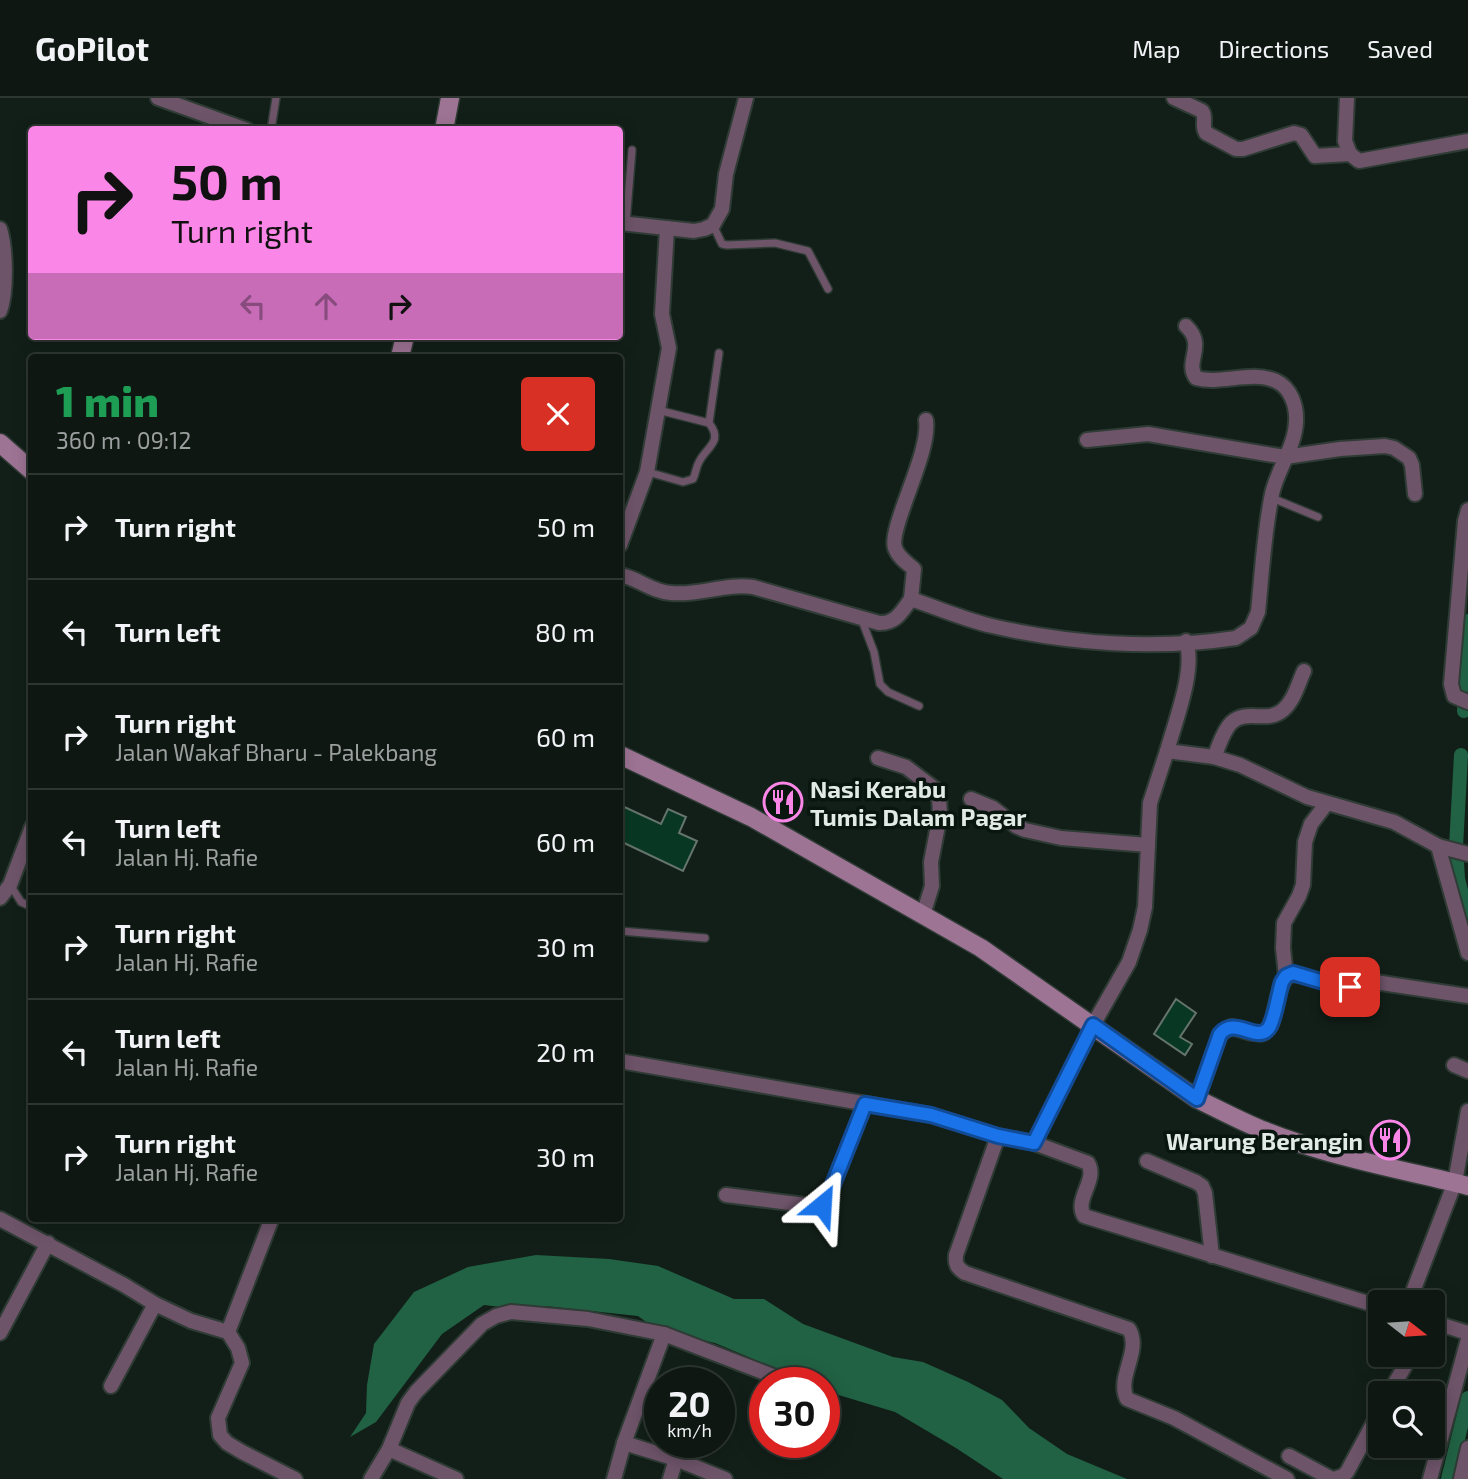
<!DOCTYPE html>
<meta charset="utf-8">
<style>
body{margin:0;font-family:"Exo 2",sans-serif;background:#17201b;color:#f1f3f6;height:100vh;display:flex;flex-direction:column;font-size:26px;white-space:nowrap}
*{box-sizing:border-box;margin:0}
p{font-size:23px;color:#9b9f9f}
.icon{flex:none;width:38px;height:38px;fill:none;stroke:currentColor;stroke-width:2;stroke-linecap:round;stroke-linejoin:round}
.map{position:relative;flex:1;overflow:hidden}
.details{position:absolute;left:28px;top:256px;width:595px;height:868px;display:flex;flex-direction:column;background:#0e1712;border-radius:7px;box-shadow:0 4px 18px #0003,0 0 0 2px #2e3632}
.details>*{flex:none}
.guide{position:absolute;left:28px;top:28px;width:595px;height:214px;border-radius:7px;box-shadow:0 4px 18px #0003,0 0 0 2px #2e3632;background:#fa87e7;color:#111;overflow:hidden}
.needle{width:46px;rotate:107deg}
.fabs{position:absolute;left:1368px;top:1192px;display:grid;gap:14px}
.fabs a{display:grid;place-items:center;width:77px;height:77px;border-radius:7px;background:#0e1712;box-shadow:0 4px 18px #0003,0 0 0 2px #2e3632;font-size:35px}
.speed{position:absolute;left:644px;top:1269px;display:flex;gap:14px;font-size:35px;font-weight:700;text-align:center}
.speed>*{display:grid;place-content:center;width:91px;height:91px;border-radius:50%;background:#0e1712;box-shadow:0 4px 18px #0003,0 0 0 2px #2e3632;line-height:1}
.speed small{font-size:18px;font-weight:400}
.speed .limit{border:10px solid #d22;background:#fff;color:#111}
.pin{position:absolute;display:grid;place-items:center;width:60px;height:60px;color:#fff;margin:-30px;border-radius:14px;box-shadow:0 4px 10px #0006}
.me{position:absolute;width:77px;margin:-38px;rotate:27deg;stroke-linejoin:round;filter:drop-shadow(0 0 5px #0008)}
.turn{display:flex;align-items:center;gap:24px;height:147px;padding:0 28px;font-size:32px}
.turn .icon{width:91px;height:91px;stroke-width:2.5}
.turn b{display:block;font-size:49px;line-height:60px}
.lanes{display:flex;align-items:center;height:66px;padding:0 28px;background:#0003;justify-content:center;gap:35px;direction:ltr}
.lanes .off{opacity:.35}
.round{display:grid;place-items:center;flex:none;width:74px;height:74px;border-radius:7px;background:#17201b}
.overview{display:flex;align-items:center;justify-content:space-between;height:119px;padding:0 28px}
h1{font-size:42px;font-weight:800;line-height:52px;color:#1e9e55}
ul{padding:0;list-style:none}
li{display:flex;align-items:center;gap:21px;height:105px;padding:0 28px;border-top:2px solid #2e3632}
li div{flex:1}
li b{display:block;font-size:26px}
li em{font-style:normal}
header{display:flex;align-items:center;gap:42px;box-sizing:border-box;height:98px;padding:0 35px;background:#0e1712;border-bottom:2px solid #2e3632}
header strong{font-size:33px}
nav{display:flex;gap:38px;margin-inline-start:auto;font-size:24px}
.map>svg:first-child{display:block}
.water{fill:#216244}
.lines{fill:none;stroke-linecap:round;stroke-linejoin:round}
.canal{stroke:#216244;stroke-width:14}
.building{fill:#083823;stroke:#65746c;stroke-width:2}
.service-casing{stroke:#2f3b35;stroke-width:10}
.minor-casing{stroke:#2f3b35;stroke-width:18}
.secondary-casing{stroke:#2f3b35;stroke-width:21}
.service{stroke:#6e5469;stroke-width:7}
.minor{stroke:#6e5469;stroke-width:14}
.secondary{stroke:#9e7495;stroke-width:18}
.route-casing{stroke:#114b97;stroke-width:18}
.route{stroke:#1a73e8;stroke-width:12}
.labels{text-anchor:middle;dominant-baseline:central;stroke-width:7;stroke-linejoin:round;paint-order:stroke}
.poi-label{font-size:24px;font-weight:bold;fill:#e1eae5;stroke:#09150f;text-anchor:start}
</style>
<header>
<strong>GoPilot</strong>
<nav><a>Map</a><a>Directions</a><a>Saved</a></nav>
</header>
<div class="map">
<svg width="1468" height="1381" viewBox="0 0 1468 1381">
<rect width="100%" height="100%" fill="#121f18"/>
<polygon class="water" points="536,1157 609,1161 658,1168 734,1201 764,1201 803,1226 893,1259 923,1264 968,1284 1002,1302 1029,1330 1067,1356 1127,1381 1003,1381 956,1350 895,1314 832,1295 824,1292 824,1284 808,1284 715,1245 656,1231 638,1218 545,1208 509,1210 484,1207 442,1236 376,1324 350,1339 366,1315 367,1287 374,1246 414,1194 468,1169"/>
<g class="lines">
<g class="canal">
<polyline points="1464,613 1468,523"/>
<polyline points="1461,657 1456,749 1458,781 1468,819"/>
<polyline points="1448,1381 1468,1300"/>
</g>
</g>
<g class="building">
<polygon points="620,707 661,726 668,711 686,719 679,735 697,743 683,773 620,743"/>
<polygon points="1176,901 1196,915 1180,939 1192,946 1185,957 1154,936"/>
<polygon points="1383,1030 1403,1036 1398,1055 1377,1049"/>
</g>
<g class="lines">
<defs>
<g id="service">
<polyline points="271,32 276,0"/>
<polyline points="626,125 632,52"/>
<polyline points="713,127 722,146 727,147 775,145 808,153 828,191"/>
<polyline points="658,312 709,325 719,255"/>
<path d="M 648,374 L 683,384 L 693,381 C 696,375 696,369 699,364 C 706,349 724,344 709,325"/>
<polyline points="1272,400 1318,419"/>
<polyline points="861,520 874,554 880,586 888,594 919,608"/>
<polyline points="11,788 21,804 32,809"/>
<polyline points="620,833 705,840"/>
</g>
<g id="minor">
<polyline points="158,0 247,32"/>
<path d="M 1174,0 L 1202,13 C 1207,20 1201,28 1206,35 L 1236,51 L 1243,51 L 1294,35 L 1301,37 L 1315,58 L 1350,56"/>
<polyline points="1347,0 1345,43 1350,56 1359,63 1468,43"/>
<polyline points="620,125 694,133 704,131 713,127 722,111 726,76 746,0"/>
<path d="M 0,131 C 6,150 7,194 0,213"/>
<polyline points="1087,342 1148,336 1285,359 1340,351 1385,348 1394,350 1409,360 1412,367 1415,396"/>
<polyline points="1468,412 1465,423 1451,586 1454,598 1468,604"/>
<polyline points="620,447 647,374 669,250 662,216 667,130"/>
<path d="M 620,477 C 638,480 652,494 671,495 C 699,498 725,485 753,489 L 879,525 C 896,526 902,513 911,501 C 938,510 965,522 992,528 C 1070,546 1156,552 1236,540 L 1251,530 L 1258,514 C 1262,475 1264,434 1272,396 C 1277,372 1295,349 1296,324 C 1297,308 1291,290 1276,283 C 1251,272 1221,287 1196,280 C 1184,263 1207,248 1186,228"/>
<path d="M 911,501 L 914,471 C 907,465 898,459 895,450 C 888,430 931,355 926,322"/>
<path d="M 1186,543 C 1196,571 1175,624 1167,653 L 1214,659 L 1240,667 L 1307,699 L 1394,724 L 1438,748 L 1468,855"/>
<path d="M 1214,659 C 1219,648 1223,633 1231,625 C 1246,610 1267,626 1283,612 C 1294,603 1298,586 1304,573"/>
<polyline points="878,660 906,669 935,691 939,698 940,717 931,764 932,788 923,817"/>
<polyline points="971,701 993,710 1016,728 1025,732 1061,740 1148,747"/>
<polyline points="1438,748 1468,756"/>
<polyline points="0,800 10,787 32,729"/>
<polyline points="1286,878 1283,850 1284,825 1299,798 1303,787 1305,744 1311,726 1327,705"/>
<polyline points="620,963 931,1017 998,1038 1034,1045 1093,927 1129,864 1140,832 1145,809 1150,705 1167,653"/>
<polyline points="1454,967 1468,973"/>
<path d="M 1197,1001 L 1220,936 L 1231,929 C 1239,930 1255,938 1263,935 C 1279,928 1273,887 1290,876 L 1301,877 L 1341,889 L 1375,884 L 1468,898"/>
<path d="M 998,1038 L 956,1157 C 955,1166 957,1170 965,1175 L 1129,1231 C 1142,1253 1116,1279 1127,1301 L 1174,1320 L 1287,1381"/>
<path d="M 1034,1045 L 1088,1065 C 1098,1082 1074,1101 1084,1118 L 1381,1209"/>
<polyline points="1147,1063 1196,1084 1202,1088 1205,1095 1212,1158"/>
<polyline points="726,1097 813,1108 822,1106 828,1099 865,1006"/>
<polyline points="0,1121 124,1187 155,1206 191,1223 228,1234 238,1250 242,1265 218,1320 220,1337 227,1345 242,1354 295,1381"/>
<polyline points="1409,1204 1455,1084 1468,1013"/>
<polyline points="1433,1224 1468,1235"/>
<polyline points="228,1234 272,1120"/>
<polyline points="0,1235 48,1145"/>
<polyline points="664,1236 624,1345 676,1361 725,1381"/>
<polyline points="111,1288 155,1206"/>
<polyline points="1399,1295 1392,1290 1412,1256"/>
<polyline points="389,1351 456,1381"/>
<polyline points="1289,1358 1332,1381"/>
<polyline points="371,1381 389,1351 408,1305 416,1294 482,1226 496,1218 511,1214 588,1221 664,1236 786,1283"/>
<polyline points="614,1381 624,1345"/>
<polyline points="670,1381 676,1361"/>
<polyline points="1334,1381 1343,1378 1347,1374 1381,1311"/>
<polyline points="1430,1381 1468,1241"/>
<polyline points="1461,1381 1468,1350"/>
</g>
<g id="secondary">
<polyline points="444,32 450,0"/>
<polyline points="400,259 405,238"/>
<polyline points="0,345 32,373"/>
<path d="M 620,657 L 751,719 L 981,850 L 1197,1001 C 1220,1012 1242,1024 1265,1033 C 1327,1058 1403,1072 1468,1088"/>
</g>
</defs>
<use href="#service" class="service-casing"/>
<use href="#minor" class="minor-casing"/>
<use href="#secondary" class="secondary-casing"/>
<use href="#service" class="service"/>
<use href="#minor" class="minor"/>
<use href="#secondary" class="secondary"/>
</g>
<g class="lines">
<defs>
<path id="route" d="M 822,1107 L 828,1099 L 865,1006 L 931,1017 L 998,1038 L 1034,1045 L 1093,927 L 1197,1001 L 1220,936 C 1236,917 1259,948 1270,928 C 1276,915 1278,897 1282,884 L 1286,878 L 1293,875 L 1337,888 L 1350,889"/>
</defs>
<use href="#route" class="route-casing"/>
<use href="#route" class="route"/>
</g>
<defs>
<symbol id="restaurant-ring" viewBox="-11 -11 22 22"><circle r="9.5" fill="#09150f" stroke="#fa87e7" stroke-width="1.5"/><path d="M-5-6h1v4h1v-4h1v4h1v-4h1v5L-1.5 .5V6h-2V.5L-5-1ZM5-6V6H3V1.5H1.5Q1.5-4 5-6Z" fill="#fa87e7"/></symbol>
</defs>
<g fill-rule="evenodd">
<use href="#restaurant-ring" x="761" y="682" width="44" height="44"/>
<use href="#restaurant-ring" x="1368" y="1020" width="44" height="44"/>
</g>
<g class="labels">
<g class="poi-label">
<text x="810" y="690">Nasi Kerabu<tspan x="810" dy="28">Tumis Dalam Pagar</tspan></text>
<text x="1363" y="1042" text-anchor="end">Warung Berangin</text>
</g>
</g>
</svg>
<div class="fabs">
<a><svg class="needle" viewBox="-14 -14 28 28"><path d="M0-13l5 13h-10z" fill="#e53935"/><path d="M0 13l5-13h-10z" fill="#9b9f9f"/></svg></a>
<a><svg class="icon" aria-label="search" viewBox="0 0 24 24"><circle cx="10" cy="10" r="6"/><path d="M15 15l6 6"/></svg></a>
</div>
<div class="speed"><div>20<small>km/h</small></div><div class="limit">30</div></div>
<div class="pin" style="left:1350px;top:889px;background:#d93025"><svg class="icon" aria-label="arrive" viewBox="0 0 24 24"><path d="M6 21V4h12l-3 4 3 4H6"/></svg></div>
<svg class="me" style="left:822px;top:1107px" viewBox="-20 -20 40 40"><path d="M0-17L14 15 0 8-14 15z" fill="#1a73e8" stroke="#fff" stroke-width="4"/></svg>
<div class="guide">
<div class="turn"><svg class="icon" aria-label="right" viewBox="0 0 24 24"><path d="M7 20v-9h11M14 6l5 5-5 5"/></svg><div><b>50 m</b>Turn right</div></div>
<div class="lanes"><svg class="icon off" aria-label="left" viewBox="0 0 24 24"><path d="M17 20v-9H6M10 6l-5 5 5 5"/></svg><svg class="icon off" aria-label="ahead" viewBox="0 0 24 24"><path d="M12 20V5M6 11l6-6 6 6"/></svg><svg class="icon" aria-label="right" viewBox="0 0 24 24"><path d="M7 20v-9h11M14 6l5 5-5 5"/></svg></div>
</div>
<section class="details">
<div class="overview"><div><h1>1 min</h1><p>360 m · 09:12</p></div><a class="round" style="background:#d93025;color:#fff"><svg class="icon" aria-label="close" viewBox="0 0 24 24"><path d="M6 6l12 12M18 6L6 18"/></svg></a></div>
<ul>
<li><svg class="icon" aria-label="right" viewBox="0 0 24 24"><path d="M7 20v-9h11M14 6l5 5-5 5"/></svg><div><b>Turn right</b></div><em>50 m</em></li>
<li><svg class="icon" aria-label="left" viewBox="0 0 24 24"><path d="M17 20v-9H6M10 6l-5 5 5 5"/></svg><div><b>Turn left</b></div><em>80 m</em></li>
<li><svg class="icon" aria-label="right" viewBox="0 0 24 24"><path d="M7 20v-9h11M14 6l5 5-5 5"/></svg><div><b>Turn right</b><p>Jalan Wakaf Bharu - Palekbang</p></div><em>60 m</em></li>
<li><svg class="icon" aria-label="left" viewBox="0 0 24 24"><path d="M17 20v-9H6M10 6l-5 5 5 5"/></svg><div><b>Turn left</b><p>Jalan Hj. Rafie</p></div><em>60 m</em></li>
<li><svg class="icon" aria-label="right" viewBox="0 0 24 24"><path d="M7 20v-9h11M14 6l5 5-5 5"/></svg><div><b>Turn right</b><p>Jalan Hj. Rafie</p></div><em>30 m</em></li>
<li><svg class="icon" aria-label="left" viewBox="0 0 24 24"><path d="M17 20v-9H6M10 6l-5 5 5 5"/></svg><div><b>Turn left</b><p>Jalan Hj. Rafie</p></div><em>20 m</em></li>
<li><svg class="icon" aria-label="right" viewBox="0 0 24 24"><path d="M7 20v-9h11M14 6l5 5-5 5"/></svg><div><b>Turn right</b><p>Jalan Hj. Rafie</p></div><em>30 m</em></li>
</ul>
</section>
</div>
